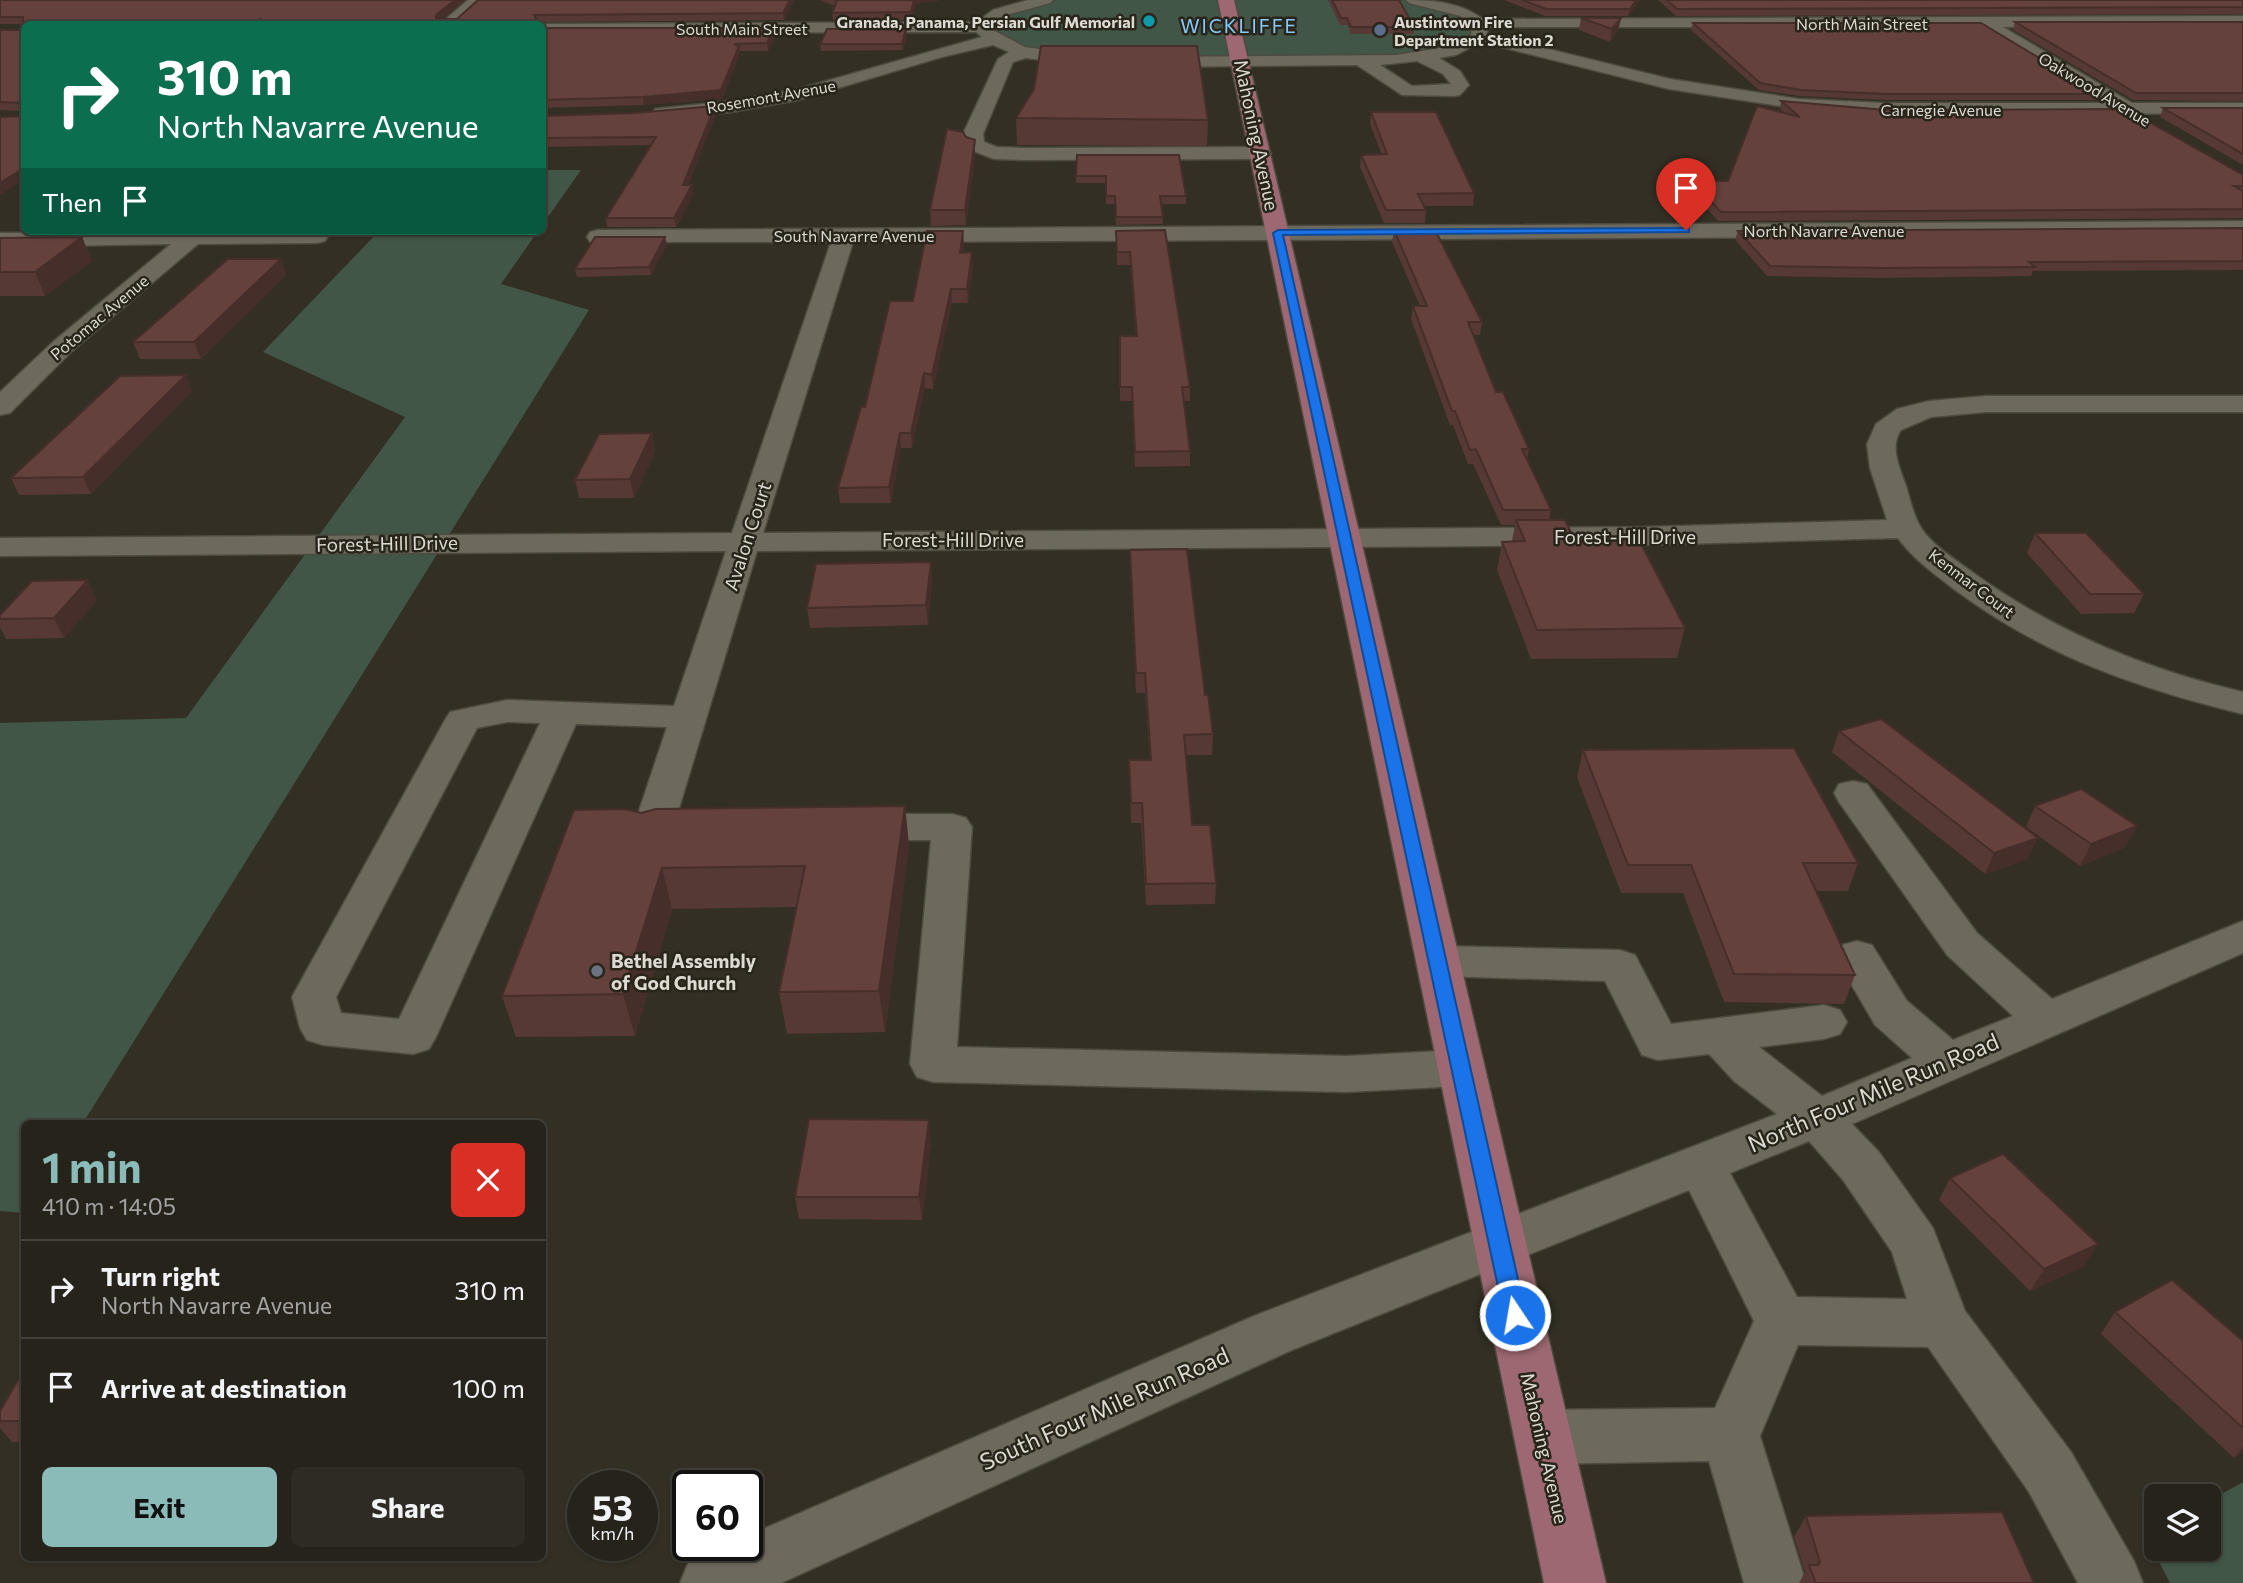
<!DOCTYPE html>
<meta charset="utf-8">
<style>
body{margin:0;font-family:Commissioner,sans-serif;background:#2e2b24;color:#f1f3f6;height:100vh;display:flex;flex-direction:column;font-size:26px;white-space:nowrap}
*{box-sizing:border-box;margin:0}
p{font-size:23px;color:#a4a4a3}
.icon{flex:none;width:38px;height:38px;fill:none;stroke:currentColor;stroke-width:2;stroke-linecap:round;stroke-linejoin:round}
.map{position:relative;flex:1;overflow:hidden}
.sheet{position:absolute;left:21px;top:1120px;width:525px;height:441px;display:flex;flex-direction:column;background:#26231b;border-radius:10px;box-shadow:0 2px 5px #0004,0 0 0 2px #42403a}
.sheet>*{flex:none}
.top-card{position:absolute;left:21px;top:21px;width:525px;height:214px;border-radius:10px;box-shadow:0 2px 5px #0004,0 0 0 2px #42403a;background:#0b6e4f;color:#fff;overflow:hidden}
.tools{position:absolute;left:2144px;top:1484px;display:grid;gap:14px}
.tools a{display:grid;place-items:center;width:77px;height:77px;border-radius:10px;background:#26231b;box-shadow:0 2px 5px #0004,0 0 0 2px #42403a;font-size:35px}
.speed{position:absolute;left:567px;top:1470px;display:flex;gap:14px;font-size:35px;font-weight:700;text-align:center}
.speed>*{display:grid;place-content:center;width:91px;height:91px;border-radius:50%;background:#26231b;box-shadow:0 2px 5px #0004,0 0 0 2px #42403a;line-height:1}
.speed small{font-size:18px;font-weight:400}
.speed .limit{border:4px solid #111;border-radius:10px;background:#fff;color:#111}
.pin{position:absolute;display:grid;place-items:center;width:60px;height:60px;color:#fff;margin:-72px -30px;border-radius:50% 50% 50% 0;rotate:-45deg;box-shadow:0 0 7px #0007}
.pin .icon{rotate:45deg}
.me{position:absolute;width:77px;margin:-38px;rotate:348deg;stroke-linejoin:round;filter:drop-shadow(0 0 5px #0008)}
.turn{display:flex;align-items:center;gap:24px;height:147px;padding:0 21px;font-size:32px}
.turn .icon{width:91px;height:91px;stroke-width:2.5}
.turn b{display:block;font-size:49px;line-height:60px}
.then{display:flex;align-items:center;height:66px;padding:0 21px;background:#0003;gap:14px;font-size:26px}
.round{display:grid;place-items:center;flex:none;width:74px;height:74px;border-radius:10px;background:#2e2b24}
.headline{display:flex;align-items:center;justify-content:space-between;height:119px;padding:0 21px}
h1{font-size:42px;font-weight:700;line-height:52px;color:#8bbbb9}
.cta{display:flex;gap:14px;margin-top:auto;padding:14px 21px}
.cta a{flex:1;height:80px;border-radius:10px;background:#8bbbb9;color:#111;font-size:28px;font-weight:700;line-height:80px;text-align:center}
.cta a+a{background:#2e2b24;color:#f1f3f6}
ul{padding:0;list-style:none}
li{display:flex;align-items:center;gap:21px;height:98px;padding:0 21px;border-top:2px solid #42403a}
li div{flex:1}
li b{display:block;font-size:26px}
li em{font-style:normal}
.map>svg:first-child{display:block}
.green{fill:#415646}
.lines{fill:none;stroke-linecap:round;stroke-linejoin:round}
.minor-casing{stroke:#4d4a40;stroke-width:3}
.major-casing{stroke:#4d4a40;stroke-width:3}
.minor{fill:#6e695d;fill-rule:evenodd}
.major{fill:#9d6871;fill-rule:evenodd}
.wall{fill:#563834}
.shaded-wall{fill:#462e2a}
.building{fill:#64413c;stroke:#462e2a;stroke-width:2}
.route{fill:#1a73e8;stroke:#114b97;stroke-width:2}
.culture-dot{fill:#0f9aa8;stroke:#29251b;stroke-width:2.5}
.service-dot{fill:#5c6f8a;stroke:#29251b;stroke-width:2.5}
.worship-dot{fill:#6b7280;stroke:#29251b;stroke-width:2.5}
.labels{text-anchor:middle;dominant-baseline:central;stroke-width:5;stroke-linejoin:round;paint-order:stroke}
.far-poi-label{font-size:16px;font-weight:bold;fill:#dddad3;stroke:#29251b;text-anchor:end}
.far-street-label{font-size:16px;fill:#dddad3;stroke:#29251b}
.far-quarter-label{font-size:19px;letter-spacing:2px;fill:#86cbfe;stroke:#29251b}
.street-label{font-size:19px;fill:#dddad3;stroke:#29251b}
.poi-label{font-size:19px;font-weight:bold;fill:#dddad3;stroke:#29251b;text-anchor:start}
.near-street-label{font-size:23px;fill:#dddad3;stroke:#29251b}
</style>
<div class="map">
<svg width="2243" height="1583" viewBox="0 0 2243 1583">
<rect width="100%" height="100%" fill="#332f24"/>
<g class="green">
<polygon points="1045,0 1414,0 1465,13 1479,37 1417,58 1076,60 994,40 985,22"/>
<polygon points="543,170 581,170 543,224 542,170"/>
<polygon points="379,231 538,231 501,284 589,310 83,1123 24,1124 24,1213 0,1211 0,723 186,718 405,417 263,352"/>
<polygon points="2243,1482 2243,1583 2170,1583 2146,1536 2156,1530 2156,1549 2208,1549 2209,1501"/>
</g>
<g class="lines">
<defs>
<g id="minor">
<polygon points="468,0 485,0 457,24 440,24"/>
<polygon points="1028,0 1053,0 1050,3 1003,16 992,24 991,29 1025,47 1090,56 1098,61 1090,66 1026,58 1013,62 983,134 984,142 997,147 1024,148 1261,147 1271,153 1261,159 1024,160 994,159 968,149 963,134 998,59 1009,52 993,45 942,57 798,100 731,112 662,119 653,113 655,109 731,101 798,89 982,37 976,32 542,33 542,24 537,24 977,22 993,10"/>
<path d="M 1406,0 C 1435,0 1465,3 1486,22 L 1493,19 L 2243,16 L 2243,26 L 2003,27 L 2132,103 L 2243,103 L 2243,113 L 1884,115 L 1799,109 L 1669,89 L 1481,42 L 1456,55 L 1439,58 L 1460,71 L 1469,85 L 1460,95 L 1454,96 L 1402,95 L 1357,65 L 1146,67 L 1138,62 L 1146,57 L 1396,55 L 1446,47 L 1471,35 L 1472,26 L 1460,16 L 1409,3 ZM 1488,27 L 1980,27 L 2106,103 L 1884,103 L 1799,99 L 1670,79 L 1487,34 ZM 1417,61 L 1443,74 L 1451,84 L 1412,86 L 1380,65 Z"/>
<path d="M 2243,221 L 2243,235 L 853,242 L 763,533 L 1645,527 L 1887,520 L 1870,468 L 1867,444 L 1876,424 L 1897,409 L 1929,401 L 1986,396 L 2243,396 L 2243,412 L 1986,412 L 1931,417 L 1901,430 C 1889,447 1900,469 1906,486 C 1910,499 1913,514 1920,526 C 1931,545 1955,559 1972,572 C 2055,632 2144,669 2243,692 L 2243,714 C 2137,688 2047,657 1958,592 C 1937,576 1914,560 1898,538 L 1645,545 L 757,551 L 670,838 L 664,847 L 650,851 L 636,847 L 630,838 L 667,727 L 576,724 L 436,1037 L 429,1049 L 413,1054 L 323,1045 L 307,1040 L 300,1028 L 292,997 L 445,720 L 450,712 L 507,700 L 674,706 L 726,551 L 0,556 L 0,538 L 732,533 L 831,242 L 590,242 L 587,237 L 590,232 L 598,230 ZM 507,722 L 540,723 L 399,1019 L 341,1013 L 336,997 L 477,728 Z"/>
<polygon points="324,231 328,236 325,241 317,243 198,244 72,351 10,413 0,415 0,392 54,341 171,244 0,247 0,233"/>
<path d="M 1853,781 L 1867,784 L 1977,933 L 2052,999 L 2243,921 L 2243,953 L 1852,1124 L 1879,1152 L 1933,1228 L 1965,1311 L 2071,1452 L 2134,1561 L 2143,1583 L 2078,1583 L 2029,1492 L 1928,1347 L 1798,1345 L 1760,1436 L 1806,1583 L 1744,1583 L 1709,1461 L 1543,1464 L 1523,1456 L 1514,1437 L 1523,1418 L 1543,1410 L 1715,1408 L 1754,1321 L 1689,1190 L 1292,1350 L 781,1583 L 680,1583 L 689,1561 L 726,1545 L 747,1545 L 747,1536 L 1254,1316 L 1777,1114 L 1734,1081 L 1709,1054 L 1658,1060 L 1642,1055 L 1605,981 L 1438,976 L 1423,972 L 1416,961 L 1423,950 L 1438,946 L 1620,950 L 1635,955 L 1671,1024 L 1824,1005 L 1840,1010 L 1847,1022 L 1840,1034 L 1824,1039 L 1759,1047 L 1822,1096 L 1912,1058 L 1875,1025 L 1835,956 L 1842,945 L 1857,941 L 1872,945 L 1907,1001 L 1953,1040 L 2013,1016 L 1947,955 L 1839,802 L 1834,793 L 1839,784 ZM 1809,1141 L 1843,1180 L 1892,1252 L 1907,1299 L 1797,1297 L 1730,1173 Z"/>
<polygon points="856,814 952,814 966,818 972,827 957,1047 1347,1056 1461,1050 1477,1055 1484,1068 1477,1081 1461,1086 1347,1092 933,1082 917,1077 910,1064 931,840 856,840 842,836 836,827 842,818"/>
</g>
<polygon id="major" points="1218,0 1234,0 1606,1583 1544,1583"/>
</defs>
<use href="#minor" class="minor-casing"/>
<use href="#major" class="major-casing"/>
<use href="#minor" class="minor"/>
<use href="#major" class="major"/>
</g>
<g class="wall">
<polygon points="0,0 465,0 442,19 457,19 478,0 794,0 784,20 537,22 539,24 24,24 24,179 22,111 0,110 0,30 23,30 23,24 0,24"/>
<polygon points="820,0 941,0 916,4 911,20 833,20 832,13 835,6"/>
<polygon points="1328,0 1402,0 1400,2 1414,27 1414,34 1351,34 1347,25 1340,25"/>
<polygon points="1504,0 1640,0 1628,16 1545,16"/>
<polygon points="1658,0 2243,0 2243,14 1676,16"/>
<polygon points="1581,18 1621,18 1618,30 1610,42 1579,30"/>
<polygon points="2015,22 2243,22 2243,101 2133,100 2013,30"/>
<polygon points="1693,23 2099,94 2097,100 1884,100 1799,96 1759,90 1691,30"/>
<polygon points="542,28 775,28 776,35 768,51 739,51 740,53 722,99 644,105 542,108"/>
<polygon points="907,35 903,50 821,51 820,44"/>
<polygon points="1034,89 1208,120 1207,146 1017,145 1016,118"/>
<polygon points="1781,101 2243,175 2243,218 1718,221 1690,190 1692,181 1728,181 1784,113 1780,109"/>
<polygon points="2163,108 2243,108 2243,165 2160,117"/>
<polygon points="1371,112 1474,193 1473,206 1424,206 1426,210 1425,223 1384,223 1360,167 1361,155 1382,155 1370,124"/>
<polygon points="716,114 688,185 693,194 676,227 607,227 606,218 651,145 542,147 542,116"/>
<polygon points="966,137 975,155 966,225 931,226 930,210"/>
<polygon points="1077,155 1186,196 1186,204 1161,204 1163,224 1116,225 1115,204 1106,204 1106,183 1076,183"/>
<polygon points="2243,228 2243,270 2033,271 2031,276 1878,278 1767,276 1735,240 1738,231"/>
<polygon points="1165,230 1190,387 1190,401 1184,401 1190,451 1190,466 1135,467 1132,401 1120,401 1120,336 1136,336 1130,265 1117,265 1116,231"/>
<polygon points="1394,230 1482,322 1480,335 1473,335 1496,392 1529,449 1527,460 1551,510 1549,520 1685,628 1677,658 1531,659 1497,570 1502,542 1512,541 1515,525 1501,525 1473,464 1468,464 1453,425 1450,425 1411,319 1413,306 1420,306 1392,242"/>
<polygon points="82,237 92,261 45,296 0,296 0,238"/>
<polygon points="665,237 667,245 651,275 577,277 575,269"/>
<polygon points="964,244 963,252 973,266 968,303 952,303 933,389 925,388 912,448 901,448 891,503 840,503 838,488 865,407 913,301"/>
<polygon points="281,259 286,275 201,359 140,359 133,342"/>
<polygon points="192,391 91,494 19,495 11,478"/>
<polygon points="652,433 655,452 634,498 579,498 575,480"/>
<polygon points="2035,533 2144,594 2134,613 2081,614 2027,553"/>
<polygon points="1130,550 1205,695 1213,734 1212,755 1186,755 1192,825 1216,883 1215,904 1146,905 1141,823 1131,823 1129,760 1150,760 1145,693 1136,693"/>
<polygon points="931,562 932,582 928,625 810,628 807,608"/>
<polygon points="97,600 64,638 6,639 0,627 0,615"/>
<polygon points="1839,731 2028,859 1985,874 1832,752"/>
<polygon points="1583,750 1858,863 1848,891 1816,891 1855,975 1844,1004 1724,1002 1683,893 1621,893 1577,777"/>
<polygon points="905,806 909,846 885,1032 787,1034 779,992 796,907 672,909 635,1036 516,1037 502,996 641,813"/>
<polygon points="2035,806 2126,847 2080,866 2026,827"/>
<polygon points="931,1142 922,1220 799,1219 795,1197"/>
<polygon points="1950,1178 2084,1266 2030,1291 1939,1200"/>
<polygon points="2115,1312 2243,1341 2243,1452 2234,1458 2101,1334"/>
<polygon points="24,1370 24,1442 12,1442 0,1428 0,1411"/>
<polygon points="1806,1516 2034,1583 1799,1583 1805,1572 1794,1537"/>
</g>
<g class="shaded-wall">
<polygon points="455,0 465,0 438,22 436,19 436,15"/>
<polygon points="790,0 794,0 784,20 783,13"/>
<polygon points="914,0 941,0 916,4 911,20 911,12"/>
<polygon points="1636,0 1640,0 1628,16 1630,9"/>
<polygon points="1621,18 1618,30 1610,42 1612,29"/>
<polygon points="261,19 263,24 252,24"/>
<polygon points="775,28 776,35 768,51 767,43"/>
<polygon points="906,29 907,35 903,50 902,44"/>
<polygon points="739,46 740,53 722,99 644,105 643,97"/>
<polygon points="715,106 716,114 685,194 683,185"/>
<polygon points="975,140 975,155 966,225 965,210"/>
<polygon points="24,168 24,179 0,195 0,183"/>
<polygon points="692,185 693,194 676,227 674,218"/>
<polygon points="963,231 964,244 961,266 960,253"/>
<polygon points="82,237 92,261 45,296 35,272"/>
<polygon points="665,237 667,245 651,275 649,267"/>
<polygon points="972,252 973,266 968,303 967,289"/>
<polygon points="281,259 286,275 201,359 194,342"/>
<polygon points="951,289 952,303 933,389 932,375"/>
<polygon points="924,373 925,388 912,448 911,433"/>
<polygon points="186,375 192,391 91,494 83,477"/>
<polygon points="652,433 655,452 634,498 630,479"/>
<polygon points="900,433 901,448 891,503 889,487"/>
<polygon points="931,562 932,582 928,625 926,605"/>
<polygon points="88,580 97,600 64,638 54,618"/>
<polygon points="905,806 909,846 885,1032 879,991"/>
<polygon points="2137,826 2126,847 2080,866 2091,844"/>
<polygon points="2038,838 2028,859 1985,874 1994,853"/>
<polygon points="662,868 672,909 635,1036 623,994"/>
<polygon points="929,1120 931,1142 922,1220 919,1197"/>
<polygon points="2098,1244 2084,1266 2030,1291 2044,1269"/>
<polygon points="2243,1447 2243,1452 2234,1458"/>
</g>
<g class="building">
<polygon points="0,0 455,0 436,15 436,19 457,19 478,0 790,0 783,13 534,15 539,24 265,24 261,19 252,24 24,24 24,168 0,183 0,117 22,116 23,103 0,102 0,30 23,30 23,17 0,17"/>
<polygon points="835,0 914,0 911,12 832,13 837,1"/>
<polygon points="1332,0 1399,0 1414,27 1351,27 1347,18 1341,18"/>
<polygon points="1522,0 1636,0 1630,9 1546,9"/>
<polygon points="1667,0 2243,0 2243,7 1677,9"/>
<polygon points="1581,18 1621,18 1612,29"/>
<polygon points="2015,22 2243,22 2243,93 2136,93"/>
<polygon points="1693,23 1981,23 2099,94 1886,94 1801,90 1760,83"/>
<polygon points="542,28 775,28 767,43 734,44 739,46 721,90 643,97 542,100"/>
<polygon points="827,29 906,29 902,44 820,44"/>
<polygon points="1041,46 1197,46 1208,120 1016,118 1034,89"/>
<polygon points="1781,101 1886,110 2126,109 2243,175 2243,186 2234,186 2243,191 2243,209 1721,212 1692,181 1728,181 1757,106 1800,117"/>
<polygon points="715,106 683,185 692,185 674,218 606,218 656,137 542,138 542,116 634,113"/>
<polygon points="2163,108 2243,108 2243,154"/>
<polygon points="1371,112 1436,112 1474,193 1418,194 1426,210 1386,210 1361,155 1387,154"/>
<polygon points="947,129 963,132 966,137 975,140 965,210 930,210"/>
<polygon points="1077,155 1179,155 1186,196 1160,196 1163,217 1116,217 1115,196 1106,196 1106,176 1076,176"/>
<polygon points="2243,228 2243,261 2029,262 2035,267 1881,268 1770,266 1738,231"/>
<polygon points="1165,230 1190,387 1182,387 1190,451 1135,452 1132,387 1120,387 1120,336 1137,336 1130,252 1117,252 1116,231"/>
<polygon points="1394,230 1435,230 1482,322 1468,322 1496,392 1503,392 1529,449 1522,449 1551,510 1503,510 1476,449 1470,450 1455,411 1452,411 1413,306 1427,306"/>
<polygon points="927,231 963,231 960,253 972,252 967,289 951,289 932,375 924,373 911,433 900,433 889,487 838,488 861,407 865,407 890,301 913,301"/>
<polygon points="82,237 35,272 0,272 0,238"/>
<polygon points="595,237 665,237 649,267 575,269"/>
<polygon points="228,259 281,259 194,342 133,342"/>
<polygon points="186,375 83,477 11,478 120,376"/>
<polygon points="652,433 630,479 575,480 599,434"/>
<polygon points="1516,520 1565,520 1575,541 1639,540 1685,628 1537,630 1502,542 1525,541"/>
<polygon points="2035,533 2086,533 2144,594 2090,594"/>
<polygon points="1187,549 1205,695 1208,695 1213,734 1184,735 1192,825 1210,825 1216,883 1146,884 1142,803 1131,803 1129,760 1151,760 1145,673 1136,673 1130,550"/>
<polygon points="931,562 926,605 807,608 816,564"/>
<polygon points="88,580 54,618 0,619 0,615 32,581"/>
<polygon points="1881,719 2038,838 1994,853 1839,731"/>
<polygon points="1794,748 1858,863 1803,863 1855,975 1734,974 1691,865 1628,865 1583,750"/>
<polygon points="2081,789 2137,826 2091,844 2035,806"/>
<polygon points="905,806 879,991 779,992 805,866 662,868 623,994 502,996 574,810 625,809 641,813 656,809"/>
<polygon points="809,1119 929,1120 919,1197 795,1197"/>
<polygon points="2003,1154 2098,1244 2044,1269 1950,1178"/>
<polygon points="2172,1280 2243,1341 2243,1428 2115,1312"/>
<polygon points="24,1370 24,1421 0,1421 0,1411"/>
<polygon points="2002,1512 2034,1583 1816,1583 1809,1565 1818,1565 1820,1562 1806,1516"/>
</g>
<polygon class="route" points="1686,228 1689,229 1689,232 1283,235 1526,1315 1523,1322 1515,1324 1507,1322 1504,1315 1273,233 1278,230"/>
<circle class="culture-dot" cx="1149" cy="21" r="7"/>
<circle class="service-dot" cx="1380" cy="30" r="7"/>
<circle class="worship-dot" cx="597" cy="971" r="7"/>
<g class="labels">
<g class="far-poi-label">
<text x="1135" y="21">Granada, Panama, Persian Gulf Memorial</text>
<text x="1394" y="21" text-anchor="start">Austintown Fire<tspan x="1394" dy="18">Department Station 2</tspan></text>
</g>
<g class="far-street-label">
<text x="1862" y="23">North Main Street</text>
<text x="742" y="28">South Main Street</text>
<text transform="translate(2095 89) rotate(31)">Oakwood Avenue</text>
<text transform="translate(771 96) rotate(-10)">Rosemont Avenue</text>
<text x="1941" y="109">Carnegie Avenue</text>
<text x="1824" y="230">North Navarre Avenue</text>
<text x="854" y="235">South Navarre Avenue</text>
<text transform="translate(99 317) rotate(-40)">Potomac Avenue</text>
<text transform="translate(1972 583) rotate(37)">Kenmar Court</text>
</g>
<g class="far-quarter-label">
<text x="1239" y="25">WICKLIFFE</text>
</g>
<g class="street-label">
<text transform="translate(1257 135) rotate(78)">Mahoning Avenue</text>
<text transform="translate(747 536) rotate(-72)">Avalon Court</text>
<text x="1625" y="536">Forest-Hill Drive</text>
<text x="953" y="539">Forest-Hill Drive</text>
<text transform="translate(387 543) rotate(-1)">Forest-Hill Drive</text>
<text transform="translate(1545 1448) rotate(77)">Mahoning Avenue</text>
</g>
<g class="poi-label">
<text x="611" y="960">Bethel Assembly<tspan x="611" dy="22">of God Church</tspan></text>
</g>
<g class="near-street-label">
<text transform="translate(1873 1092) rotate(-23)">North Four Mile Run Road</text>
<text transform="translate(1104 1408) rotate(-24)">South Four Mile Run Road</text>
</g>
</g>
</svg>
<div class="tools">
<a><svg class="icon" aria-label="layers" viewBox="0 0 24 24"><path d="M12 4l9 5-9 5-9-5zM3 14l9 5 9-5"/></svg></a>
</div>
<div class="speed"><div>53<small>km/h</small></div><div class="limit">60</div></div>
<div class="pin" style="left:1686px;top:230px;background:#d93025"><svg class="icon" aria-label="arrive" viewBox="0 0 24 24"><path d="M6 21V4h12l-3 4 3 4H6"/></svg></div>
<svg class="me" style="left:1515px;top:1315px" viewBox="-20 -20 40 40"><circle r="17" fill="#1a73e8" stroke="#fff" stroke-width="3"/><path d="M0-11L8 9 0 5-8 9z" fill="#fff"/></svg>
<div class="top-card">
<div class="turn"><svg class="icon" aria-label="right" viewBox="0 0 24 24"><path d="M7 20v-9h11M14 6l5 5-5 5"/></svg><div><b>310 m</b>North Navarre Avenue</div></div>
<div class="then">Then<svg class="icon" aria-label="arrive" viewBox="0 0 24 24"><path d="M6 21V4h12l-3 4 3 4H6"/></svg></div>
</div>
<section class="sheet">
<div class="headline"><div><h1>1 min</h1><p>410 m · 14:05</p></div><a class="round" style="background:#d93025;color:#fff"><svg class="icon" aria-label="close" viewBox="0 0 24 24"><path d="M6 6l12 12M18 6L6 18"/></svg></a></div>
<ul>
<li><svg class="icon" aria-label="right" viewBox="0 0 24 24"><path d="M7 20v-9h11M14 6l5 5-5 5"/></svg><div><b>Turn right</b><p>North Navarre Avenue</p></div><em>310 m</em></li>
<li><svg class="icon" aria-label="arrive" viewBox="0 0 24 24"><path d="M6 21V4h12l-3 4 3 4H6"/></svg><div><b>Arrive at destination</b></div><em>100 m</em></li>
</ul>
<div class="cta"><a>Exit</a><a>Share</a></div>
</section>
</div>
